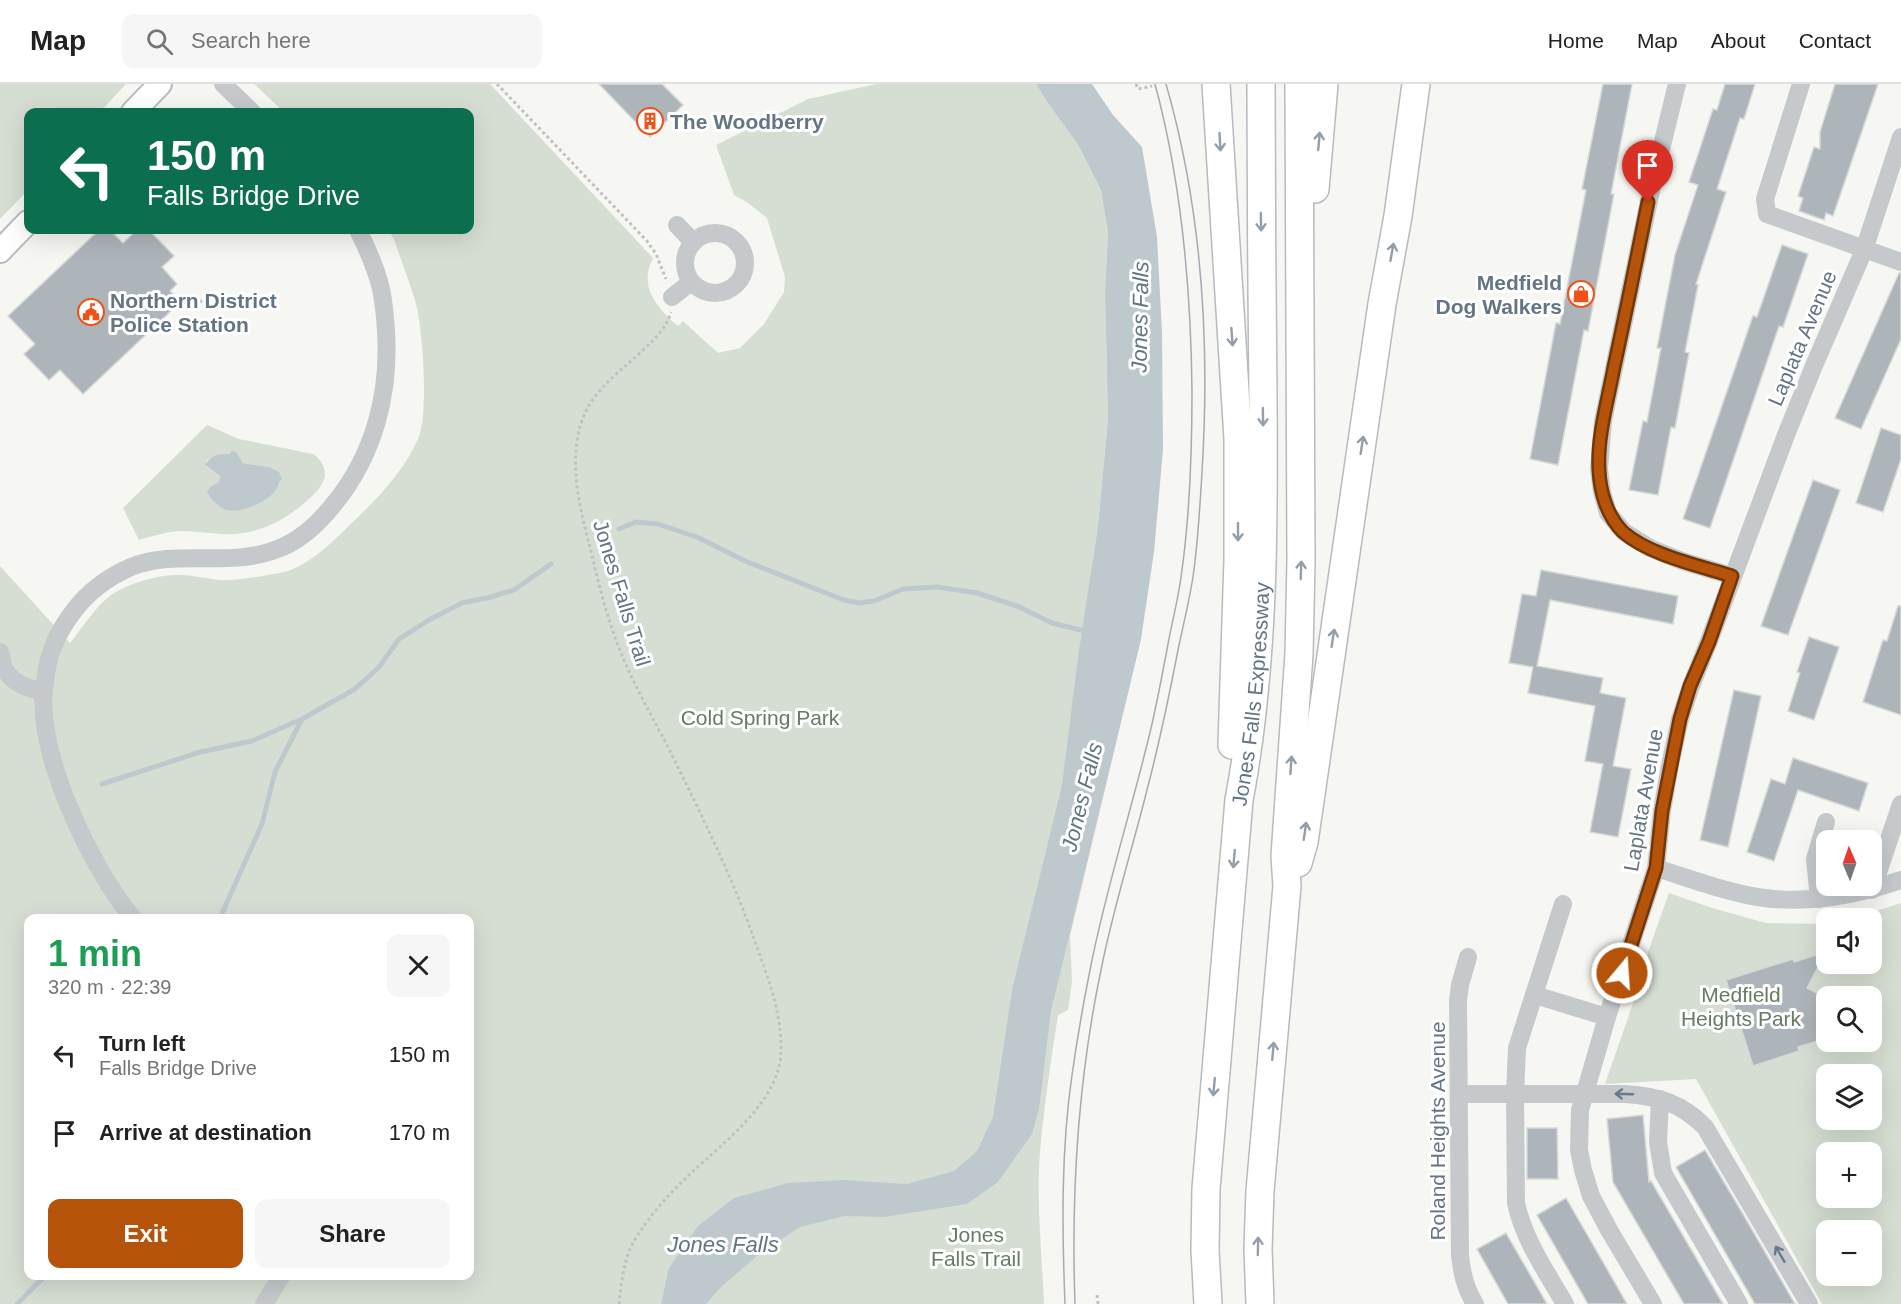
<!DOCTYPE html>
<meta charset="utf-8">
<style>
body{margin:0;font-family:Helvetica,sans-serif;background:#f6f6f6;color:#222;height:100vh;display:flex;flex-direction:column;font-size:22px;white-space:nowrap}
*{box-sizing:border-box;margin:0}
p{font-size:20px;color:#767676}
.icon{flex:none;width:33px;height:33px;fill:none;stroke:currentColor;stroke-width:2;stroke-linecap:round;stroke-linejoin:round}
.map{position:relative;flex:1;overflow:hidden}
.panel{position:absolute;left:24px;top:830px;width:450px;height:366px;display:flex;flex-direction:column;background:#fff;border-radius:12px;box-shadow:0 6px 24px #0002}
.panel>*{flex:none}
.guide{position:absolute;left:24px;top:24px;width:450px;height:126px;border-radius:12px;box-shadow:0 6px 24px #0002;background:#0b6e4f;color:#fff;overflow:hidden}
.needle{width:39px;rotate:358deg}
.fabs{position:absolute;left:1816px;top:746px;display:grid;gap:12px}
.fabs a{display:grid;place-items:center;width:66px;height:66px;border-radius:12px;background:#fff;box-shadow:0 6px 24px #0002;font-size:30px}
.pin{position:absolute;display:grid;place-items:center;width:51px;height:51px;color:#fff;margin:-62px -26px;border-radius:50% 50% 50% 0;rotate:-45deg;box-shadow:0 0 6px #0007}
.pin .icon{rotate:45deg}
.me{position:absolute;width:66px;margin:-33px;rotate:18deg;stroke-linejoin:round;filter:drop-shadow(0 0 4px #0008)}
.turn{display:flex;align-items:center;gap:21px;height:126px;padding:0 24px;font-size:27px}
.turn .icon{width:78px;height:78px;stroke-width:2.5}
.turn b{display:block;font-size:42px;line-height:51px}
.round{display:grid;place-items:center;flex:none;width:63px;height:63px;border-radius:12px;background:#f6f6f6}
.overview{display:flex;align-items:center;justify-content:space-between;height:102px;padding:0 24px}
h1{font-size:36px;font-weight:700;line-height:45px;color:#1e9e55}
.cta{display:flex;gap:12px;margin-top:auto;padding:12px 24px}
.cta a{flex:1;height:69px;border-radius:12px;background:#b45309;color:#fff;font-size:24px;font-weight:700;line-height:69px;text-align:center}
.cta a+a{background:#f6f6f6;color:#222}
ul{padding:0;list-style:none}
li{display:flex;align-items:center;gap:18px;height:78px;padding:0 24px}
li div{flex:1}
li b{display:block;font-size:22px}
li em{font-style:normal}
header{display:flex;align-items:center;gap:36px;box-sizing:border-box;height:84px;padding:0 30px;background:#fff;border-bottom:2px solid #e0e0e0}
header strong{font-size:28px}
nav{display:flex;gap:33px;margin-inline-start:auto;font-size:21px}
.search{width:420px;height:54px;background:#f6f6f6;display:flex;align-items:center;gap:15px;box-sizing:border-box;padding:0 21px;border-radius:12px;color:#767676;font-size:22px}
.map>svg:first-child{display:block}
.green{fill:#d6ded3;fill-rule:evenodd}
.water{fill:#bec9ce}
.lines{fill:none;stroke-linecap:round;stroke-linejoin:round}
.stream{stroke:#bec9ce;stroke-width:5}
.building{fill:#adb5ba;stroke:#d7d7d5;stroke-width:1.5}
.major-casing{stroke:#b8bcc0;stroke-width:26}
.highway-casing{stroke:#b7bbbe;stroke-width:30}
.path{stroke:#bfc1c3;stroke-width:3;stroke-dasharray:3 3;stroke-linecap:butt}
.minor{stroke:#c5c9cc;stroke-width:18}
.major{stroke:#fff;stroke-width:22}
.highway{stroke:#fff;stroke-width:27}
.tram{stroke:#a5abb1;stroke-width:1.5}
.oneway{stroke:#929eaa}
.oneway2{stroke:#687989}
.route-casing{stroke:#753606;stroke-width:15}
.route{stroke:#b45309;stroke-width:10}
.labels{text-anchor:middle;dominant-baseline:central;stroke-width:6;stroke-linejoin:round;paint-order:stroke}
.poi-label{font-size:21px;font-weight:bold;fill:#637585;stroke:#fff;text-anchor:start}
.street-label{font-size:21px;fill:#637585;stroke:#fff}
.park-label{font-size:21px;fill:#667c62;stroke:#fff}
.water-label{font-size:22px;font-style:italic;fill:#5e7782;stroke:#fff}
</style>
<header>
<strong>Map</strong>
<div class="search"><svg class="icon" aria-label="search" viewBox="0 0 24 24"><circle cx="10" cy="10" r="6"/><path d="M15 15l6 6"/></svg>Search here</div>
<nav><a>Home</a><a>Map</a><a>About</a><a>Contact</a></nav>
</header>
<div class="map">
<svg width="1901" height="1220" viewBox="0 0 1901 1220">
<rect width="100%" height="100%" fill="#f6f6f2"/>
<g class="green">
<polygon points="0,0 126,0 100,28 28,28 28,106 0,135"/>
<path d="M 254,0 L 490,0 L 653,174 C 638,202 657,224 678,242 L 683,237 L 718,269 L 740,264 L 764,240 L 784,208 L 785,193 L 767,134 L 748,119 L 734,111 L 716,61 L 808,15 L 876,0 L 1036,0 L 1047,18 L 1077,59 L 1101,106 L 1108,149 L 1105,208 L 1108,334 L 1098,442 L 1092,481 L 1141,555 L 1070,852 L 1072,898 L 1068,926 L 1058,931 C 1051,977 1044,1022 1040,1068 C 1036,1117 1042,1171 1044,1220 L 0,1220 L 0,482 L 70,559 C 83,543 94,524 111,511 C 127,500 157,491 176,491 C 194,490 212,497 230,496 C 244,495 281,490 293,485 C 317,475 338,452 357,434 C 380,412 405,385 418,355 C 429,331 423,247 416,220 C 410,198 401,177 394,155 L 388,146 L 470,146 L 470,28 L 284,28 ZM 28,834 L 470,834 L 470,1191 L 28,1191 Z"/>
<path d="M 207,341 L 239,355 L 313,370 C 322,376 328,387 323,398 C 318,408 307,417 298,424 C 276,442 249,452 221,450 C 207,449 193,447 179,447 C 166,448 152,452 139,456 L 123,424 ZM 236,368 L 243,379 L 269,383 L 211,402 L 219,398 L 220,392 L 206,382 L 207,376 L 225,370 Z"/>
<path d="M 1669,809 L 1712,824 L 1766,839 L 1827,840 L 1827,879 L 1872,879 L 1872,834 L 1856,834 L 1901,819 L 1901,1220 L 1822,1220 L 1696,995 L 1605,1000 L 1638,905 L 1648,868 ZM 1827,912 L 1872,912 L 1872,957 L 1827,957 ZM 1827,990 L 1872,990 L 1872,1035 L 1827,1035 ZM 1827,1068 L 1872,1068 L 1872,1113 L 1827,1113 ZM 1827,1146 L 1872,1146 L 1872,1191 L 1827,1191 Z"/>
</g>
<g class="water">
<polygon points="1036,0 1092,0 1113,31 1142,63 1157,153 1162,248 1163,365 1154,468 1141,555 1051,927 1039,1025 1032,1050 998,1098 967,1120 884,1133 845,1132 800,1143 759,1170 719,1205 706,1220 661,1220 669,1184 698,1142 734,1114 788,1099 843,1096 907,1100 954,1087 977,1067 993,1033 1012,906 1062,701 1078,573 1098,442 1108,334 1105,208 1108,149 1101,106 1077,59 1047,18"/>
<path d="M 232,367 L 236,368 L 243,379 L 269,383 L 279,388 L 282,395 L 279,398 C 278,415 239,432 224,425 C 217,422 211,415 207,408 L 211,402 L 219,398 L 220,392 L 205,381 C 210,372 219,369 229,370 Z"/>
</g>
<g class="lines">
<g class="stream">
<polyline points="619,445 636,438 658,440 699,454 745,477 844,516 859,519 874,517 903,505 937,503 977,509 1017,522 1052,539 1089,548"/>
<polyline points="102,700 200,668 252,657 302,635 355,605 379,583 399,555 429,536 462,519 491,513 514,506 551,480"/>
<polyline points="220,834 262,740 275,688 302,635"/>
<polyline points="17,1220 46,1191"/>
</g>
</g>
<g class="building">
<polygon points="599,0 662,0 683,21 650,53"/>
<polygon points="1603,0 1632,0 1611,110 1614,110 1588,247 1584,246 1558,381 1530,375 1556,239 1560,240 1586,106 1582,105"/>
<polygon points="1725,0 1755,0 1744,35 1740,34 1717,105 1726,108 1696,200 1698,201 1685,268 1689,269 1675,344 1671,343 1658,411 1629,406 1643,337 1647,338 1661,264 1657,264 1675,171 1698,101 1689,98 1713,25 1717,26"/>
<polygon points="1835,0 1878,0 1833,132 1826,129 1824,136 1799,127 1803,114 1798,112 1814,63 1820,65 1820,48"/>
<polygon points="99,146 110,146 123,159 137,146 149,146 174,172 162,183 177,200 170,207 173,210 166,217 173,225 83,310 60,286 49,296 24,270 35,260 8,232"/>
<polygon points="1782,161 1808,170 1783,243 1779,242 1710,444 1683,435 1753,232 1757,233"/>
<polygon points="1899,189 1901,189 1901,255 1861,345 1835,334"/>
<polygon points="1881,344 1901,351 1901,375 1883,428 1856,419"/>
<polygon points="1813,396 1840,406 1788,551 1761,542"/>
<polygon points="1541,486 1678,512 1673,540 1550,516 1537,582 1603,594 1600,609 1626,614 1613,682 1631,685 1618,753 1590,748 1603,680 1585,677 1595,622 1528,609 1533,583 1509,579 1522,510 1536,512"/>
<polygon points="1898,522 1901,522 1901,631 1863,618 1883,556 1887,557"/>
<polygon points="1809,553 1839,563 1814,636 1788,627 1800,589 1797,588"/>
<polygon points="1734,606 1761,612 1728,763 1700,756"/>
<polygon points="1793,674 1868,699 1859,727 1798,706 1774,777 1747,768 1771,695 1785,700"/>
<polygon points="1816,871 1819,881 1807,904 1827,914 1827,954 1798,963 1799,967 1753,982 1726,896 1793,875 1794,878"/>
<polygon points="1643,1031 1649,1098 1651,1097 1723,1220 1684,1220 1613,1098 1607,1035"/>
<polygon points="1527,1044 1557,1044 1558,1095 1527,1095"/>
<polygon points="1705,1066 1747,1137 1795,1220 1755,1220 1676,1083"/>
<polygon points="1566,1114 1627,1220 1588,1220 1537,1131"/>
<polygon points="1506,1149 1547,1220 1508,1220 1477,1165"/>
</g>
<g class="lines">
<defs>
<g id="major">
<polyline points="133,28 160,0"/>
<polyline points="0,167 28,138"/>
</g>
<g id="highway">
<polyline points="1216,0 1238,355 1238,476 1232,661"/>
<polyline points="1315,105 1324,0"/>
<polyline points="1298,779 1304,758 1382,220 1398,132 1416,0"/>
<path id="s1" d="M 1208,1220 L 1205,1166 L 1206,1105 L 1239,716 C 1264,584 1264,448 1263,313 C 1262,209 1261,104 1261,0"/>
<polyline points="1260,1220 1258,1165 1260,1107 1287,802 1285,772 1299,570 1301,477 1299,0"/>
</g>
</defs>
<use href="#major" class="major-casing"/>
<use href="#highway" class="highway-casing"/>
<g class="path">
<polyline points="497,0 647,157 656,170 666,195"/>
<polyline points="1136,0 1138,5 1152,2"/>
<polyline points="194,220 207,215"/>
<polyline points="1097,1211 1098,1220"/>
<path d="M 619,1220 C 621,1202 623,1182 630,1165 C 644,1137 667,1112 690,1090 C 724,1058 780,1017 781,967 C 782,927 766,889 753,852 C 730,788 700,728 670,667 C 651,630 630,595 616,556 C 605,526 597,494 590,463 C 581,429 572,393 577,357 C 584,310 613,295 645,264 C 657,253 666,244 671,228"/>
</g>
<g class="minor">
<polyline points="223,0 252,28"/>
<polyline points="1677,0 1652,102 1603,337 1599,385 1602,408 1608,429 1624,448 1650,464 1682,477 1732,492"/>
<polyline points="1801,0 1765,115 1767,130 1901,178"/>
<polyline points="677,141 693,158"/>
<circle cx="715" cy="179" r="30"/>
<polyline points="672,213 691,198"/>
<path d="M 0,568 C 2,574 2,582 6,587 C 14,600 29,605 43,607"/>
<path d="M 1656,784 C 1689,794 1731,810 1764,814 C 1811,820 1856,811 1901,796"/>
<polyline points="1872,806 1901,720"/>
<polyline points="1819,815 1815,775 1826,738"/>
<path d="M 1563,820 L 1517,964 L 1515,1010 L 1516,1119 C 1524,1156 1546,1187 1565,1220"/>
<path d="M 133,834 C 91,784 37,671 44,605 C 47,574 54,553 73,528 C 87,509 108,493 131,483 C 176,465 226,483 272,467 C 298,459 317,441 334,420 C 374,371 390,310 386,247 C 385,233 384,216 380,201 C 375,182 367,164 358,146"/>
<path d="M 1468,873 L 1460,901 L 1458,917 L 1460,1171 C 1462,1189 1465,1204 1475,1220"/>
<polyline points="1535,911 1607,933"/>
<path d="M 1460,1010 L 1625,1010 C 1658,1012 1681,1019 1705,1043 L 1809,1220"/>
<polyline points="1660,1015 1658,1058 1663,1089 1739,1220"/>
<polyline points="264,1220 282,1191"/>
<polyline points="1653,1220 1609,1146 1591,1112 1583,1086 1579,1066 1580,1026 1607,933 1656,784 1662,727 1670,681 1680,635 1691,602 1709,557 1786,351 1813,284 1864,166 1901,53"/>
</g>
<use href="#major" class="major"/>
<use href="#highway" class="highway"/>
<g class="tram">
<path d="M 1065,1220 C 1062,1144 1061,1066 1072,991 C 1077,956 1083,921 1090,886 C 1106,803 1133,722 1152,640 C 1158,613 1163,587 1168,560 C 1172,538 1178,516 1181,493 C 1190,432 1192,369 1192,308 C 1191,204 1182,100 1155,0"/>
<path d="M 1075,1220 C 1071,1108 1078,996 1101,886 C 1113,825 1132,766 1147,706 C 1159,660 1169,613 1178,566 C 1183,542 1189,518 1193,493 C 1198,458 1200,423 1202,388 C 1210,259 1202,125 1166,0"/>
</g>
</g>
<defs><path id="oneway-shaft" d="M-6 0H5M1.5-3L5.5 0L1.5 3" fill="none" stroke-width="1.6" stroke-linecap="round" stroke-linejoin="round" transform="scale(1.5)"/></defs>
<g class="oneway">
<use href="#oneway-shaft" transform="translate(1319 57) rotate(-85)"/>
<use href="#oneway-shaft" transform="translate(1220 58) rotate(87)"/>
<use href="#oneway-shaft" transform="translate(1261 138) rotate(89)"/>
<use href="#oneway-shaft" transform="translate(1392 168) rotate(-80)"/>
<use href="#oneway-shaft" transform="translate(1232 253) rotate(86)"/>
<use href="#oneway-shaft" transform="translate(1263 333) rotate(89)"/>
<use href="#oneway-shaft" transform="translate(1362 361) rotate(-81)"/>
<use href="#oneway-shaft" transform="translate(1238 448) rotate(90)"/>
<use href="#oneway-shaft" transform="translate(1301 486) rotate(-88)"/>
<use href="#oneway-shaft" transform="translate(1333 554) rotate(-81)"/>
<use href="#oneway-shaft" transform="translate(1291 681) rotate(-86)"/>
<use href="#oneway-shaft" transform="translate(1305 747) rotate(-82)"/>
<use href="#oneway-shaft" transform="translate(1234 775) rotate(95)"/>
<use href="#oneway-shaft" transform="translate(1273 967) rotate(-85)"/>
<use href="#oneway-shaft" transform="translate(1214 1003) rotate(95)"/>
<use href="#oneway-shaft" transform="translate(1258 1162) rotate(-89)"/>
</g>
<g class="oneway2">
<use href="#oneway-shaft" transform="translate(1624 1010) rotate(-178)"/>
<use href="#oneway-shaft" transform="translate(1780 1170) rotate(-120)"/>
</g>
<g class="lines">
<defs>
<path id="route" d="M 1622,889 L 1656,784 L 1662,727 L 1680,635 L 1690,602 L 1709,558 L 1732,492 C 1700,482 1649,471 1623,448 C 1607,432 1600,408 1599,386 C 1597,352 1608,316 1614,283 C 1626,228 1637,173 1648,118"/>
</defs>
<use href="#route" class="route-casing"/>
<use href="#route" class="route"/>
</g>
<defs>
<symbol id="building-ring" viewBox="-11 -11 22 22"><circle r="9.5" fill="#fff" stroke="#ef5218" stroke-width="1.5"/><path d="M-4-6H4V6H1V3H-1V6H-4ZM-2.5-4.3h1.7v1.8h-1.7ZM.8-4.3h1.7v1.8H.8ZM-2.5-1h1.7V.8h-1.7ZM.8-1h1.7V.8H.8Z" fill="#ef5218"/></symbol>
<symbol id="shop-ring" viewBox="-11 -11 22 22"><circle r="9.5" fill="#fff" stroke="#ef5218" stroke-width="1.5"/><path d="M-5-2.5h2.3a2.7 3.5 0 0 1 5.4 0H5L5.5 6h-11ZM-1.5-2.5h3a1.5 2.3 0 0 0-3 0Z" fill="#ef5218"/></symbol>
<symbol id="civic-ring" viewBox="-11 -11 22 22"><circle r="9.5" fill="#fff" stroke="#ef5218" stroke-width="1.5"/><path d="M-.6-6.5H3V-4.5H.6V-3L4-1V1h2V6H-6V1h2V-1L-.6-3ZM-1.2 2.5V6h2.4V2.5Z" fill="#ef5218"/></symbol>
</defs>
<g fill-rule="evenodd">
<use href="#building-ring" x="635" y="22" width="30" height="30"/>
<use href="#shop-ring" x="1566" y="195" width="30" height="30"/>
<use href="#civic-ring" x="76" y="213" width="30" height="30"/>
</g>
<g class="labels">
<g class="poi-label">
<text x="670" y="37">The Woodberry</text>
<text x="1562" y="198" text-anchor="end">Medfield<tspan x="1562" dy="24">Dog Walkers</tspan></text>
<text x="110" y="216">Northern District<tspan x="110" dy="24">Police Station</tspan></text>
</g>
<g class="street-label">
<text transform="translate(1802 254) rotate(-67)">Laplata Avenue</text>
<text transform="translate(622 509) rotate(73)">Jones Falls Trail</text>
<text stroke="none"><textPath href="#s1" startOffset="612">Jones Falls Expressway</textPath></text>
<text transform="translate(1643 716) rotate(-80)">Laplata Avenue</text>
<text transform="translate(1437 1047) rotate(-90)">Roland Heights Avenue</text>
</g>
<g class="park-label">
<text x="760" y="633">Cold Spring Park</text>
<text x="1741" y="910">Medfield<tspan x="1741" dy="24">Heights Park</tspan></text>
<text x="976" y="1150">Jones<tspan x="976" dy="24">Falls Trail</tspan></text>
</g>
<g class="water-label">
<text transform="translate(1140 233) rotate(-89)">Jones Falls</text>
<text transform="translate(1082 713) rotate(-76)">Jones Falls</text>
<text x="723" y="1160">Jones Falls</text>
</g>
</g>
</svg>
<div class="fabs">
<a><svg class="needle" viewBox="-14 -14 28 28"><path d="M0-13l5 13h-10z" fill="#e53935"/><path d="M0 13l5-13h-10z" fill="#767676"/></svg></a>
<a><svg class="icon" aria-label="sound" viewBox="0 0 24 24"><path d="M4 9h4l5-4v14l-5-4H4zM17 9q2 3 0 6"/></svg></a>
<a><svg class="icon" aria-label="search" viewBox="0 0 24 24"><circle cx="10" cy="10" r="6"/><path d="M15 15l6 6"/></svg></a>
<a><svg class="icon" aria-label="layers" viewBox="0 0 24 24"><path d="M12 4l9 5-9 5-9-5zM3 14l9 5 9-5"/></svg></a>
<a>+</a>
<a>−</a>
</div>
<div class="pin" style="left:1648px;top:118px;background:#d93025"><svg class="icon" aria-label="arrive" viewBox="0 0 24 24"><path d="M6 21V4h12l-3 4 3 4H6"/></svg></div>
<svg class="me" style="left:1622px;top:889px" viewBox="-20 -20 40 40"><circle r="17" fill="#b45309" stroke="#fff" stroke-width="3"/><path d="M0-11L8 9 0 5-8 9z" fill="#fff"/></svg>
<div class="guide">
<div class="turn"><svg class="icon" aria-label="left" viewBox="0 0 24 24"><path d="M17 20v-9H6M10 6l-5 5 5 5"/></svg><div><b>150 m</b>Falls Bridge Drive</div></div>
</div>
<section class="panel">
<div class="overview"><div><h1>1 min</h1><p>320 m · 22:39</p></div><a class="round"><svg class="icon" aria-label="close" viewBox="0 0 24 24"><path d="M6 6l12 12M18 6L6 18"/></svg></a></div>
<ul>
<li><svg class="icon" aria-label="left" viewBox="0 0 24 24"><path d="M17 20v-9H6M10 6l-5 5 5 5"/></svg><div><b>Turn left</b><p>Falls Bridge Drive</p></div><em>150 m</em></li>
<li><svg class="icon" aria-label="arrive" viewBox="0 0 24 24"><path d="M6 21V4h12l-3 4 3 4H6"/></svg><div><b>Arrive at destination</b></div><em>170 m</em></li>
</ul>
<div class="cta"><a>Exit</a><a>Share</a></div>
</section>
</div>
